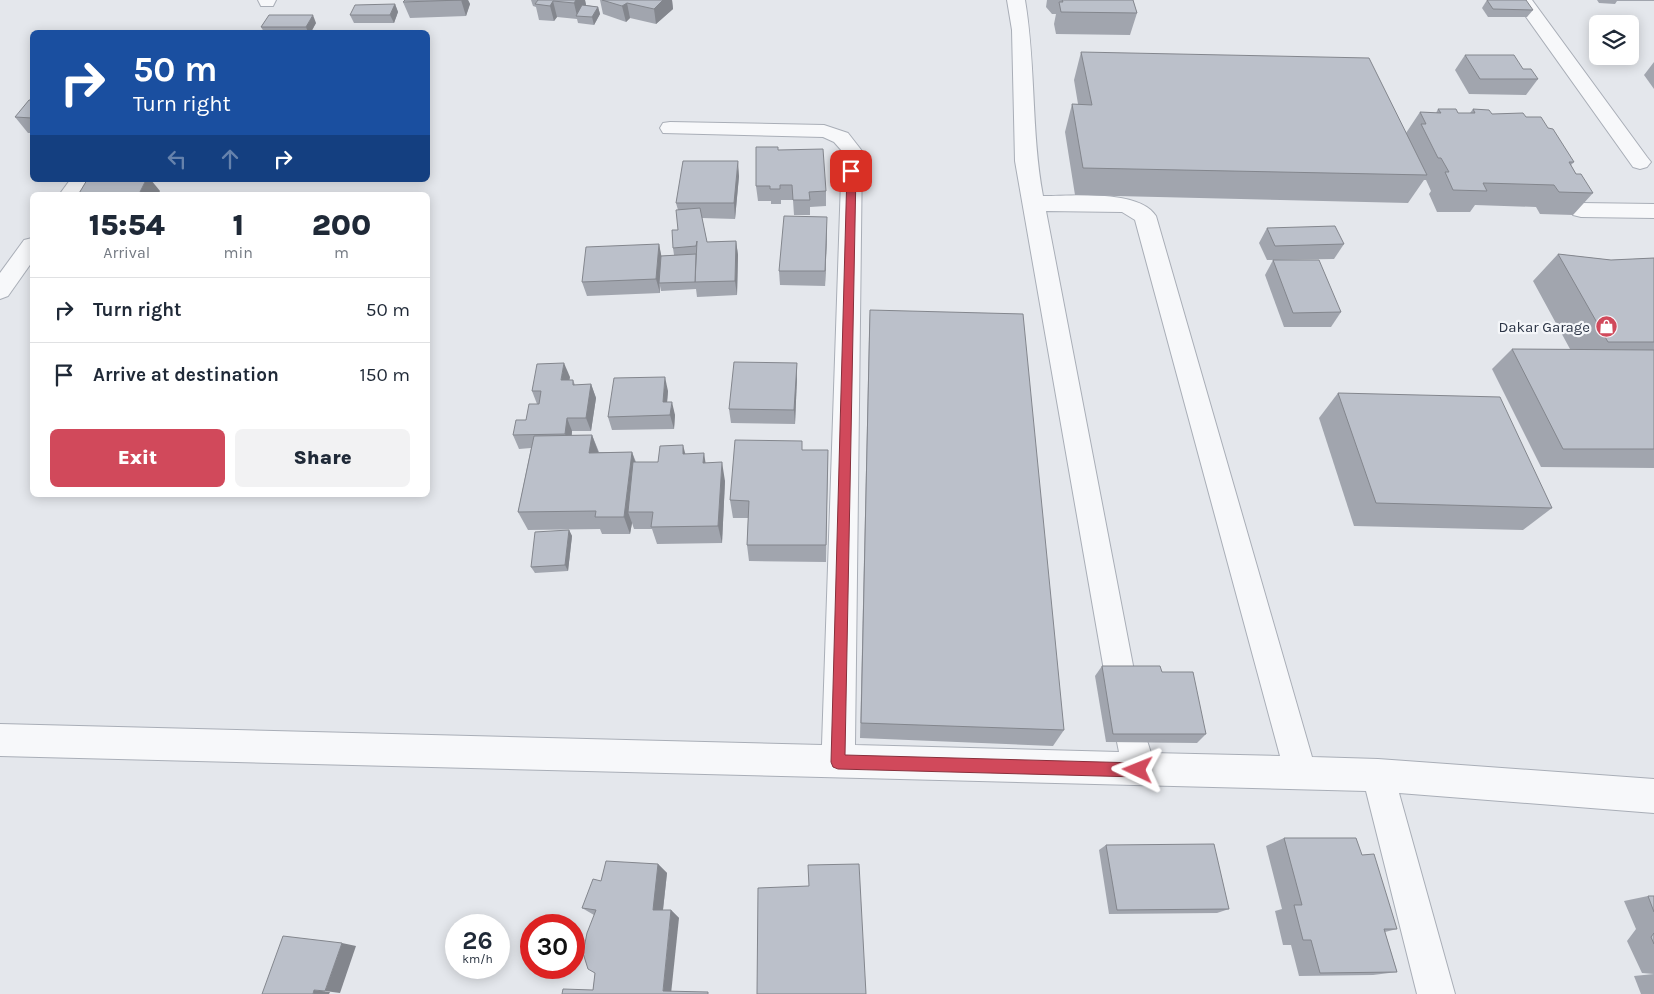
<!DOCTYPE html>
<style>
body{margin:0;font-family:Karla,sans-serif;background:#f2f2f3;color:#1f2937;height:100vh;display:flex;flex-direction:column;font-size:19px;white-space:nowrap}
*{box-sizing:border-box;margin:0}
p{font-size:16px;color:#747a83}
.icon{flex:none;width:28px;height:28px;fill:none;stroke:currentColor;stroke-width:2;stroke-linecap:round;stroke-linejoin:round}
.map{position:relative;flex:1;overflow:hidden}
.side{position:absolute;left:30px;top:192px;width:400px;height:305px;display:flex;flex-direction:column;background:#fff;border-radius:8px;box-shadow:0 2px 12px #0003}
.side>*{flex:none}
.top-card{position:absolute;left:30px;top:30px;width:400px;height:152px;border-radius:8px;box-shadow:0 2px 12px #0003;background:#1a4fa0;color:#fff;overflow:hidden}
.tools{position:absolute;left:1589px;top:15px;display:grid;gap:10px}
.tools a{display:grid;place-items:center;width:50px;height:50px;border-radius:8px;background:#fff;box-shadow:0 2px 12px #0003;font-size:25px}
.speed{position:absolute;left:445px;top:914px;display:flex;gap:10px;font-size:25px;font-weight:700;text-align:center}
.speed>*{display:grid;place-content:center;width:65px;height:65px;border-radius:50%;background:#fff;box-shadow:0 2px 12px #0003;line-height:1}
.speed small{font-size:12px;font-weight:400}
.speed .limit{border:8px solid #d22;background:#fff;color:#111}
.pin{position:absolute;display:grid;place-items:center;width:42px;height:42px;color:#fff;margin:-21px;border-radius:10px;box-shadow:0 2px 8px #0006}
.me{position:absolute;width:55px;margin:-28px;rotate:272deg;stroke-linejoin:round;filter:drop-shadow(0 0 4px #0008)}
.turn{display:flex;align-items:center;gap:18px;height:105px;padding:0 20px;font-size:22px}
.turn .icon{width:65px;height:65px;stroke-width:2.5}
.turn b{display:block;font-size:35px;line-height:42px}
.lanes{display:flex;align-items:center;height:48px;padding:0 20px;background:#0003;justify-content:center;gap:25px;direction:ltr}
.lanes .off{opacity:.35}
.eta{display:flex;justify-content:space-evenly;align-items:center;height:85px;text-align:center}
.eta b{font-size:30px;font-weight:800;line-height:35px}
.button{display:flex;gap:10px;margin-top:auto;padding:10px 20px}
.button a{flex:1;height:58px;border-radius:8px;background:#d1495b;color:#fff;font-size:20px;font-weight:800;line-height:58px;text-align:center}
.button a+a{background:#f2f2f3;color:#1f2937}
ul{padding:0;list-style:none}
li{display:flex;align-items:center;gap:15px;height:65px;padding:0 20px;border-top:1px solid #e0e1e3}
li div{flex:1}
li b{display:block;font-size:19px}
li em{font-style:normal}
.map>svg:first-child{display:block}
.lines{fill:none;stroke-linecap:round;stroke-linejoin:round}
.minor-casing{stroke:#a9aeb7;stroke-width:2}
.minor{fill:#f7f8fa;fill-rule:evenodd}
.wall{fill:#a1a5ae}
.shaded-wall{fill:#83868d}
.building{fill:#bbc0ca;stroke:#83868d}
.route{fill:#d1495b;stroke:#882f3b}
.labels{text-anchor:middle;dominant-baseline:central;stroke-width:4.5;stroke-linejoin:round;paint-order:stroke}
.poi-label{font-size:15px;fill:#2b3445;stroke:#f4f6f9;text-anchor:end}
</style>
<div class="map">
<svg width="1654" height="994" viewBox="0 0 1654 994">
<rect width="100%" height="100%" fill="#e4e7ec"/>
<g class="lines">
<defs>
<g id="minor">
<polygon points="258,0 276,0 273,6 261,6"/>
<path d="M 1007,0 L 1025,0 C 1036,65 1031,131 1043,196 C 1072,196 1139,189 1156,216 L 1312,757 L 1378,759 L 1654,779 L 1654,813 L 1399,793 L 1455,994 L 1417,994 L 1366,791 L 0,756 L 0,724 L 822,745 L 842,151 L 834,142 L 823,137 L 663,133 L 660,128 L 663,123 L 670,122 L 824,125 L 848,133 L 862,151 L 855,745 L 1119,752 L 1117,742 L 1122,731 L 1133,726 L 1144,731 L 1151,753 L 1280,756 L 1135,220 L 1122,212 L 1046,211 L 1135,676 L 1131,686 L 1120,691 L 1109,686 L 1105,676 L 1015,161 L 1012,30 Z"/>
<polygon points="1514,0 1532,0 1647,157 1651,162 1647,167 1640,169 1633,167"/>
<polygon points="70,180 92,180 81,195 59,195"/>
<polygon points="1581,203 1654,204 1654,218 1581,217 1573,215 1570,210 1573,205"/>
<polygon points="32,238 32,262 8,296 0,299 0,273 24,240"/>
</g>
</defs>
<use href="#minor" class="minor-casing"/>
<use href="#minor" class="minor"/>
</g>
<g class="wall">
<polygon points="405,0 468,0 470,4 466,16 410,18 403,2"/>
<polygon points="531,0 585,0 586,5 598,7 600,14 594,25 578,23 577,19 557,17 554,21 539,20 536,7 533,6"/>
<polygon points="600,0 672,0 673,9 656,24 630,18 626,22 603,14"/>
<polygon points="1047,0 1133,0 1137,13 1130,35 1056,34 1054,24 1056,14 1052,14 1046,7"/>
<polygon points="1487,0 1533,10 1527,17 1488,17 1482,8"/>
<polygon points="1555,0 1654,0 1654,1 1617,1 1615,4 1599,3 1597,0"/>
<polygon points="395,4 398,12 394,23 354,23 350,15"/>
<polygon points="316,23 311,32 264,32 261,27"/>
<polygon points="1081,52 1406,133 1420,112 1436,113 1438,109 1458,113 1470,113 1473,109 1492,114 1526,117 1548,128 1574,162 1571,165 1576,174 1593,193 1573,215 1540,214 1536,207 1475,205 1470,212 1437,212 1429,194 1431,191 1426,180 1424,180 1408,203 1075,195 1065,132 1072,104 1078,104 1074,80"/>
<polygon points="1465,55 1523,69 1538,79 1526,95 1469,94 1455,70"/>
<polygon points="1654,62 1654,89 1644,75"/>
<polygon points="32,100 32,133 28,133 15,117"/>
<polygon points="778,150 826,191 826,206 810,207 810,215 794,215 793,200 781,200 781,204 771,204 771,201 758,201 756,186"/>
<polygon points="739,176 735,219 702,218 707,242 736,241 738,255 737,295 697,297 696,289 661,291 660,286 660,293 587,296 582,282 659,244 661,256 674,255 673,248 678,230 678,210 676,203"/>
<polygon points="1267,228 1344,244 1334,259 1267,260 1259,243"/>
<polygon points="827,232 825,286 780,285 779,271"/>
<polygon points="1558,254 1611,260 1654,258 1654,468 1541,467 1492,369 1512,349 1570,349 1533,281"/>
<polygon points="1273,260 1341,312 1331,327 1284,327 1265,275"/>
<polygon points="870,310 1064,730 1053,746 860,738 869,336"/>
<polygon points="797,363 797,377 795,424 731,423 729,409"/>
<polygon points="570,377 569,380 573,380 575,385 591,384 596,398 591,431 572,431 572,435 592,435 599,452 632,452 636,462 658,462 685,454 706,463 725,481 722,543 657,544 652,529 634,529 632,523 630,534 602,534 600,529 528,530 518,512 531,448 519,449 513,435 526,420 537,404 532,391"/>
<polygon points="668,391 667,402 675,415 674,429 612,430 608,417"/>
<polygon points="1338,393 1552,508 1523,530 1354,526 1319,418"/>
<polygon points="802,450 828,450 826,562 749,561 747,545 748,518 733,518 730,500"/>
<polygon points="569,530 572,536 568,571 535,573 531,567"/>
<polygon points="1102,666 1162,672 1206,734 1197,743 1106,742 1095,676"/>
<polygon points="1284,838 1362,855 1397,929 1385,932 1397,972 1373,975 1299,976 1291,945 1283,945 1275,911 1282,909 1266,846"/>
<polygon points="1106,845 1229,909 1217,913 1109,914 1099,850"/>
<polygon points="658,864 667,873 663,910 671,910 679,918 593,990 595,973 594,915 582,908 601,881"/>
<polygon points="1648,896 1654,896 1654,974 1642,973 1627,941 1636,929 1624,901"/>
<polygon points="1654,974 1654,994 1641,994 1634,976"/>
</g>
<g class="shaded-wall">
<polygon points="461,0 468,0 470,4 466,16"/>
<polygon points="576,0 585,0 586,5 580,16 577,16 574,3"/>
<polygon points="663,0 672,0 673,9 656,24 654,9"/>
<polygon points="553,1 557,17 554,21 550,6"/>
<polygon points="627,3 630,18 626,22 622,6"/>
<polygon points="395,4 398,12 394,23 390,15"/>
<polygon points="598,7 600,14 594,25 592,17"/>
<polygon points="313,15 316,23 311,32 308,32 306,27"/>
<polygon points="738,161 739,176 735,219 734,203"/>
<polygon points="146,180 151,180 160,191 158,195 140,195 139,194"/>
<polygon points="827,217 827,232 825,286 825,271"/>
<polygon points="736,241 738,255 737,295 735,281"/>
<polygon points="659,244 662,259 659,283 660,293 656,279"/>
<polygon points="564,363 570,377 567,394 561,380"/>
<polygon points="797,363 797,377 795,424 794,410"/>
<polygon points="665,377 668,391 666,415 663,402"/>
<polygon points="591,384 596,398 591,431 586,418"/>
<polygon points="672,402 675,415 674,429 670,415"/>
<polygon points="567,418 572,431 570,447 565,434"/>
<polygon points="592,435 599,454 589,453"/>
<polygon points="683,445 688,464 683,454"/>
<polygon points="632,452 638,471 628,512 632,523 630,534 624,517"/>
<polygon points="704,453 707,472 703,463"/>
<polygon points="722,462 725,481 722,543 718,526"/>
<polygon points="569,530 572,536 568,571 565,565"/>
<polygon points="658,864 667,873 662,918 653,910"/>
<polygon points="671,910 679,918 671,994 663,991"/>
<polygon points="342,943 356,946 340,993 325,991"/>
<polygon points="314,990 330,992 329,994 313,994"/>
</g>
<g class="building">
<polygon points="405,0 461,0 403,2"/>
<polygon points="538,0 576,0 574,3 553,1 550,6 535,4"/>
<polygon points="602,0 663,0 654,9 627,3 622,6"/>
<polygon points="1062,0 1133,0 1137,13 1061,12 1059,2 1063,2"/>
<polygon points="1487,0 1526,0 1533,10 1493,9"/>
<polygon points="395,4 390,15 350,15 355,5"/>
<polygon points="582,5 598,7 592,17 576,16"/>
<polygon points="269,15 313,15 306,27 261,27"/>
<polygon points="1081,52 1369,58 1427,175 1083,168 1072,104 1092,105"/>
<polygon points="1465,55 1514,55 1523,69 1531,69 1538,79 1480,79"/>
<polygon points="29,100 32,100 32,118 15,117"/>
<polygon points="1438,109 1456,109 1458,113 1475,113 1473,109 1489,110 1492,114 1523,113 1526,117 1541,117 1548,128 1553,129 1574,162 1569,162 1576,174 1581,174 1593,193 1559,192 1554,185 1483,183 1487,191 1453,190 1445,172 1449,172 1441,158 1438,158 1421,124 1426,124 1420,112 1441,113"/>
<polygon points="756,147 778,147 778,150 823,149 826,191 809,192 810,200 793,200 792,185 780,185 780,189 770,189 770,186 756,186"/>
<polygon points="683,161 738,161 734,203 676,203"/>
<polygon points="87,180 146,180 139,194 145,194 144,195 78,195"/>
<polygon points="700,208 707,242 736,241 735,281 695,282 697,241 696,246 673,248 672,230 678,230 676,210"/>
<polygon points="784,216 827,217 825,271 779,271"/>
<polygon points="1335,226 1344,244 1275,246 1267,228"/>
<polygon points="659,244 656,279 582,282 586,247"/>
<polygon points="696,254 695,282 659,283 661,256"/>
<polygon points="1558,254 1611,260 1654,258 1654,342 1608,342"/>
<polygon points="1273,260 1319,260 1341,312 1293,313"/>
<polygon points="870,310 1023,314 1064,730 861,723"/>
<polygon points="1512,349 1654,350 1654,449 1563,449"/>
<polygon points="734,362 797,363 794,410 729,409"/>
<polygon points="564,363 561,380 573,380 573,385 591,384 586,418 567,418 565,434 513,435 516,420 526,420 529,404 539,404 541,391 532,391 537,364"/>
<polygon points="665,377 663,402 672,402 670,415 608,417 614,378"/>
<polygon points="1338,393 1500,397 1552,508 1376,503"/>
<polygon points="592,435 589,453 632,452 624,517 595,517 596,511 518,512 534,436"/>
<polygon points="735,440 802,441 802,450 828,450 826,545 747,545 749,501 730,500"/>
<polygon points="683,445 683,454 704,453 703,463 722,462 718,526 651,527 653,512 628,512 633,462 658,462 660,446"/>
<polygon points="569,530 565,565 531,567 535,532"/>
<polygon points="1102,666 1160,666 1162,672 1193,672 1206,734 1113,734"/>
<polygon points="1284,838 1356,838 1362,855 1374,854 1397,929 1384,929 1397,972 1320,973 1311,940 1303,940 1294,905 1302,905"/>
<polygon points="1214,844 1229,909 1117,910 1106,845"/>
<polygon points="606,861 658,864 653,910 671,910 663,991 708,992 708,994 562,994 563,989 593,990 595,973 588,969 583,953 587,933 596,910 582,908 593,879 601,881"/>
<polygon points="859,864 866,994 757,994 758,888 809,886 808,865"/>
<polygon points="1648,896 1654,896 1654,912"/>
<polygon points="1654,933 1654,944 1651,937"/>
<polygon points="283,936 342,943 325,991 314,990 313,994 262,994"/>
</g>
<polygon class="route" points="851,168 856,171 845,755 1138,763 1143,765 1145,770 1143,775 1138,777 838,769 833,767 831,762 847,171"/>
<defs>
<symbol id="shop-disc" viewBox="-11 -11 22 22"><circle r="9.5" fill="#d1495b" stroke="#f4f6f9"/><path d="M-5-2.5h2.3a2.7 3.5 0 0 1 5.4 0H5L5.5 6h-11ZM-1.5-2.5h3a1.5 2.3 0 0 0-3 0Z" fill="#fff"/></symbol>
</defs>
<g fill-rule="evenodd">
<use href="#shop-disc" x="1594" y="314" width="25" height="25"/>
</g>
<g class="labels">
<g class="poi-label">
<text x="1590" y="327">Dakar Garage</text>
</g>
</g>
</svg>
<div class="tools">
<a><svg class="icon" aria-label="layers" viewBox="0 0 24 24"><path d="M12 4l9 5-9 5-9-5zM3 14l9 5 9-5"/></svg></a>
</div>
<div class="speed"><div>26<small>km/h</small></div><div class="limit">30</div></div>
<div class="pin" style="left:851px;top:171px;background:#d93025"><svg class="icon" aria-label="arrive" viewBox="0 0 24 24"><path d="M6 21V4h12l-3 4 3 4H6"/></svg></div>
<svg class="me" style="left:1138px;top:770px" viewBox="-20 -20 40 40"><path d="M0-17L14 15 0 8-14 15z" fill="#d1495b" stroke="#fff" stroke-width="4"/></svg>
<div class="top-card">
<div class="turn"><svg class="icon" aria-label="right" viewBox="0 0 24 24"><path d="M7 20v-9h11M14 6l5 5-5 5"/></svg><div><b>50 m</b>Turn right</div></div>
<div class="lanes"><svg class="icon off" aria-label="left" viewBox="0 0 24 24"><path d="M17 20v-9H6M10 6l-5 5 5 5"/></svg><svg class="icon off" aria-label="ahead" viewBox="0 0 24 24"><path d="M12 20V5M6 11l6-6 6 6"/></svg><svg class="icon" aria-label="right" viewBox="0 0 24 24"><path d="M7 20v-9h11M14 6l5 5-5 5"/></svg></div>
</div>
<section class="side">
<div class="eta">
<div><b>15:54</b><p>Arrival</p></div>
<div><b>1</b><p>min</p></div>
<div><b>200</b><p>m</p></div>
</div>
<ul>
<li><svg class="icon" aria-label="right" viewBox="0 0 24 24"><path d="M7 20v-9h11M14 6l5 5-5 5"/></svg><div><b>Turn right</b></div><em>50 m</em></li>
<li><svg class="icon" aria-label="arrive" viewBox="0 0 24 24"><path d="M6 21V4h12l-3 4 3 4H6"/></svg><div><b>Arrive at destination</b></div><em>150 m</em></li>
</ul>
<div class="button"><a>Exit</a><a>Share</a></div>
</section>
</div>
